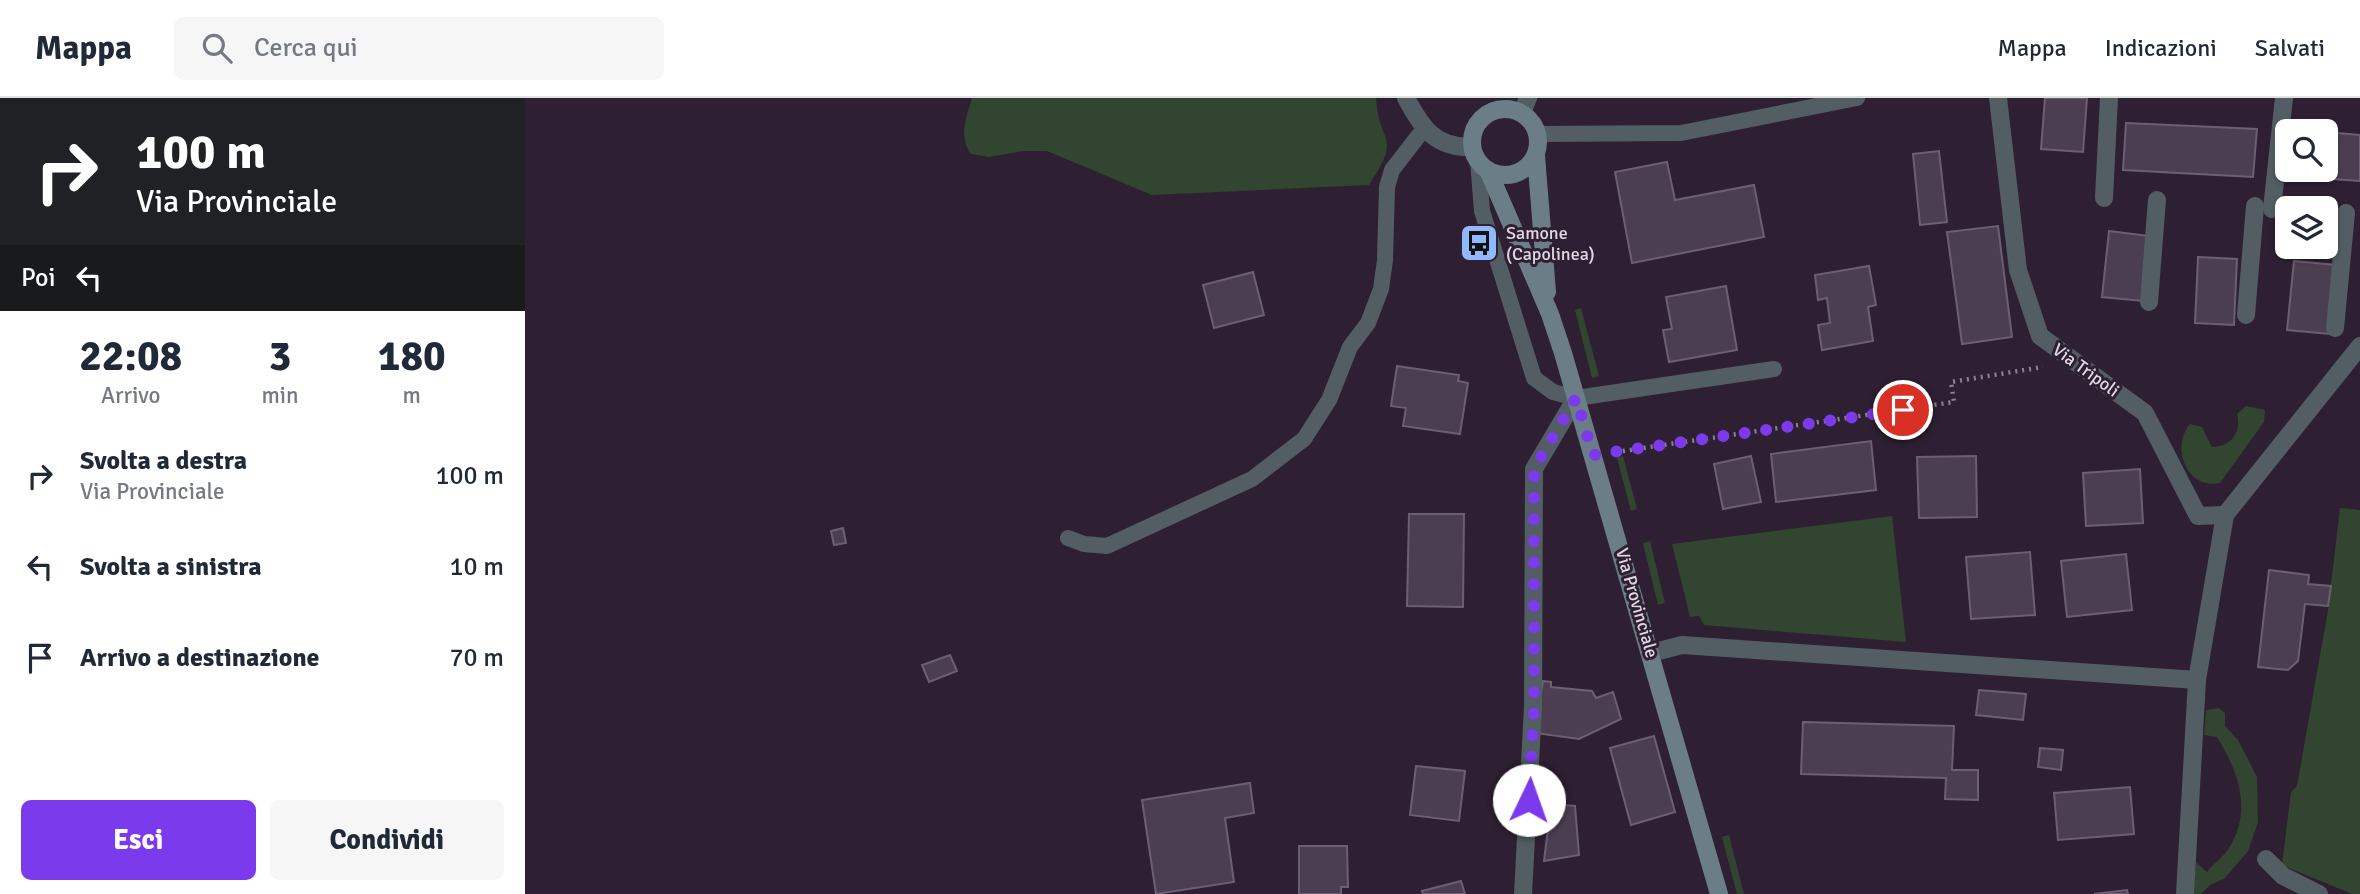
<!DOCTYPE html>
<html lang="it">
<style>
body{margin:0;font-family:Signika,sans-serif;background:#f6f6f7;color:#1f2937;height:100vh;display:flex;flex-direction:column;font-size:26px;white-space:nowrap}
*{box-sizing:border-box;margin:0}
p{font-size:23px;color:#747a83}
.icon{flex:none;width:38px;height:38px;fill:none;stroke:currentColor;stroke-width:2;stroke-linecap:round;stroke-linejoin:round}
.map{position:relative;flex:1;overflow:hidden}
.drawer{display:flex;flex-direction:column;background:#fff;width:525px}
.drawer>*{flex:none}
.top-card{background:#202124;color:#fff;overflow:hidden}
.fabs{position:absolute;left:1750px;top:21px;display:grid;gap:14px}
.fabs a{display:grid;place-items:center;width:63px;height:63px;border-radius:10px;background:#fff;box-shadow:0 2px 5px #0004;font-size:35px}
.pin{position:absolute;display:grid;place-items:center;width:60px;height:60px;color:#fff;margin:-30px;border:4px solid #fff;border-radius:50%;box-shadow:0 2px 7px #0007}
.me{position:absolute;width:77px;margin:-38px;rotate:3deg;stroke-linejoin:round;filter:drop-shadow(0 0 5px #0008)}
.turn{display:flex;align-items:center;gap:24px;height:147px;padding:0 21px;font-size:32px}
.turn .icon{width:91px;height:91px;stroke-width:2.5}
.turn b{display:block;font-size:49px;line-height:60px}
.then{display:flex;align-items:center;height:66px;padding:0 21px;background:#0003;gap:14px;font-size:26px}
.eta{display:flex;justify-content:space-evenly;align-items:center;height:119px;text-align:center}
.eta b{font-size:42px;font-weight:700;line-height:49px}
.action{display:flex;gap:14px;margin-top:auto;padding:14px 21px}
.action a{flex:1;height:80px;border-radius:10px;background:#7c3aed;color:#fff;font-size:28px;font-weight:700;line-height:80px;text-align:center}
.action a+a{background:#f6f6f7;color:#1f2937}
ul{padding:0;list-style:none}
li{display:flex;align-items:center;gap:21px;height:91px;padding:0 21px}
li div{flex:1}
li b{display:block;font-size:26px}
li em{font-style:normal}
header{display:flex;align-items:center;gap:42px;box-sizing:border-box;height:98px;padding:0 35px;background:#fff;border-bottom:2px solid #e0e1e3}
header strong{font-size:33px}
nav{display:flex;gap:38px;margin-inline-start:auto;font-size:24px}
.search{width:490px;height:63px;background:#f6f6f7;display:flex;align-items:center;gap:18px;box-sizing:border-box;padding:0 24px;border-radius:10px;color:#747a83;font-size:26px}
main{display:flex;flex:1;min-height:0}
.map>svg:first-child{display:block}
.green{fill:#324530}
.building{fill:#4c3e51;stroke:#6d5e72;stroke-width:2}
.lines{fill:none;stroke-linecap:round;stroke-linejoin:round}
.path{stroke:#8d8291;stroke-width:4.5;stroke-dasharray:2 5;stroke-linecap:butt}
.service{stroke:#525e63;stroke-width:16}
.pedestrian{stroke:#525e63;stroke-width:18}
.minor{stroke:#525e63;stroke-width:18}
.secondary{stroke:#6b7d86;stroke-width:18}
.route{stroke:#7c3aed;stroke-width:12;stroke-dasharray:0 21.6}
.labels{text-anchor:middle;dominant-baseline:central;stroke-width:6;stroke-linejoin:round;paint-order:stroke}
.poi-label{font-size:18px;fill:#e0d7e3;stroke:#2e2032;text-anchor:start}
.street-label{font-size:18px;fill:#e0d7e3;stroke:#2e2032}
</style>
<header>
<strong>Mappa</strong>
<div class="search"><svg class="icon" aria-label="search" viewBox="0 0 24 24"><circle cx="10" cy="10" r="6"/><path d="M15 15l6 6"/></svg>Cerca qui</div>
<nav><a>Mappa</a><a>Indicazioni</a><a>Salvati</a></nav>
</header>
<main>
<section class="drawer">
<div class="top-card">
<div class="turn"><svg class="icon" aria-label="right" viewBox="0 0 24 24"><path d="M7 20v-9h11M14 6l5 5-5 5"/></svg><div><b>100 m</b>Via Provinciale</div></div>
<div class="then">Poi<svg class="icon" aria-label="left" viewBox="0 0 24 24"><path d="M17 20v-9H6M10 6l-5 5 5 5"/></svg></div>
</div>
<div class="eta">
<div><b>22:08</b><p>Arrivo</p></div>
<div><b>3</b><p>min</p></div>
<div><b>180</b><p>m</p></div>
</div>
<ul>
<li><svg class="icon" aria-label="right" viewBox="0 0 24 24"><path d="M7 20v-9h11M14 6l5 5-5 5"/></svg><div><b>Svolta a destra</b><p>Via Provinciale</p></div><em>100 m</em></li>
<li><svg class="icon" aria-label="left" viewBox="0 0 24 24"><path d="M17 20v-9H6M10 6l-5 5 5 5"/></svg><div><b>Svolta a sinistra</b></div><em>10 m</em></li>
<li><svg class="icon" aria-label="arrive" viewBox="0 0 24 24"><path d="M6 21V4h12l-3 4 3 4H6"/></svg><div><b>Arrivo a destinazione</b></div><em>70 m</em></li>
</ul>
<div class="action"><a>Esci</a><a>Condividi</a></div>
</section>
<div class="map">
<svg width="1835" height="796" viewBox="0 0 1835 796">
<rect width="100%" height="100%" fill="#2e2032"/>
<g class="green">
<path d="M 447,0 L 851,0 C 854,49 878,35 844,87 L 627,97 L 522,53 L 498,53 L 464,59 L 446,56 C 433,38 441,20 447,0 Z"/>
<polygon points="1056,210 1074,278 1067,280 1050,212"/>
<path d="M 1721,308 L 1740,312 L 1739,324 L 1695,385 C 1660,392 1646,347 1665,326 L 1677,329 L 1687,349 C 1706,349 1717,334 1712,316 Z"/>
<polygon points="1098,358 1112,411 1106,413 1092,360"/>
<polygon points="1815,410 1835,412 1835,796 1827,796 1757,767 1766,694 1772,688 1803,512"/>
<polygon points="1367,418 1381,544 1179,527 1174,518 1165,519 1147,446"/>
<polygon points="1125,443 1140,505 1133,507 1118,445"/>
<path d="M 1694,610 L 1700,615 L 1700,628 L 1713,642 L 1732,679 L 1733,724 L 1723,753 L 1700,780 L 1685,787 L 1676,796 L 1668,796 L 1671,764 L 1682,774 C 1689,765 1698,760 1704,750 C 1728,712 1713,673 1692,639 L 1679,637 L 1681,612 Z"/>
<polygon points="1204,737 1219,796 1212,796 1197,739"/>
</g>
<g class="building">
<polygon points="1520,0 1562,0 1558,54 1516,51"/>
<polygon points="1601,25 1732,31 1728,79 1598,72"/>
<polygon points="1801,34 1835,37 1835,83 1767,78 1767,72 1801,72"/>
<polygon points="1414,53 1422,124 1395,127 1388,56"/>
<polygon points="1142,64 1150,102 1229,87 1239,139 1107,165 1090,74"/>
<polygon points="1473,128 1487,239 1437,246 1422,134"/>
<polygon points="1584,133 1625,138 1618,203 1577,199"/>
<polygon points="1673,159 1712,161 1709,227 1670,225"/>
<polygon points="1769,163 1811,167 1805,236 1762,232"/>
<polygon points="1344,168 1351,207 1343,209 1348,243 1297,252 1293,227 1305,225 1302,200 1293,202 1290,177"/>
<polygon points="728,174 739,217 689,230 678,187"/>
<polygon points="1201,188 1212,252 1144,264 1138,232 1147,231 1141,199"/>
<polygon points="872,268 934,277 933,283 943,285 935,336 878,328 881,310 866,308"/>
<polygon points="1346,343 1351,392 1251,404 1246,356"/>
<polygon points="1226,358 1236,404 1198,411 1189,366"/>
<polygon points="1451,358 1452,419 1394,420 1392,359"/>
<polygon points="1615,371 1618,425 1561,428 1558,375"/>
<polygon points="884,416 939,416 938,509 882,508"/>
<polygon points="318,430 321,445 309,447 306,433"/>
<polygon points="1505,454 1510,517 1446,521 1441,459"/>
<polygon points="1601,456 1607,512 1542,519 1536,463"/>
<polygon points="1744,472 1784,477 1783,486 1806,488 1803,508 1780,506 1773,563 1763,572 1733,569"/>
<polygon points="425,557 432,573 404,584 397,567"/>
<polygon points="1018,583 1026,584 1026,589 1067,593 1071,600 1088,594 1096,621 1054,641 1010,635"/>
<polygon points="1454,592 1501,596 1498,622 1451,617"/>
<polygon points="1278,624 1429,628 1427,672 1453,672 1453,702 1420,701 1421,680 1276,676"/>
<polygon points="1129,638 1150,714 1106,727 1085,650"/>
<polygon points="1515,650 1538,652 1536,672 1513,669"/>
<polygon points="891,668 940,673 934,723 885,717"/>
<polygon points="725,685 729,715 700,720 709,784 631,796 617,702"/>
<polygon points="1605,689 1609,736 1533,742 1529,695"/>
<polygon points="1026,706 1050,708 1054,757 1019,763"/>
<polygon points="774,748 822,748 823,789 816,789 816,796 774,796"/>
<polygon points="936,783 940,796 898,796 897,793"/>
<polygon points="1602,792 1603,796 1569,796"/>
</g>
<g class="lines">
<polyline class="path" points="1091,354 1429,304 1426,284 1518,269"/>
<g class="service">
<polyline points="1013,36 1156,35 1332,0"/>
<polyline points="953,63 957,113 1009,280 1028,294 1051,300 1249,271"/>
<polyline points="543,440 559,446 582,448 727,381 779,341 804,302 825,249 843,225 856,191 860,162 862,89 867,72 898,32"/>
</g>
<g class="pedestrian">
<polyline points="1579,100 1584,0"/>
<polyline points="1747,111 1759,0"/>
<polyline points="1624,204 1632,102"/>
<polyline points="1721,217 1730,108"/>
<polyline points="1810,230 1821,115"/>
<polyline points="1741,761 1758,778 1794,796"/>
</g>
<g class="minor">
<path d="M 881,0 C 897,30 910,50 947,49"/>
<polyline points="1473,0 1493,172 1515,238 1620,315 1673,418 1700,417"/>
<polyline points="997,15 1003,0"/>
<polyline points="1126,555 1157,547 1672,582"/>
<polyline points="998,796 1008,609 1009,371 1051,300"/>
<polyline points="1660,796 1672,582 1700,417 1835,248"/>
</g>
<g class="secondary">
<circle cx="980" cy="44" r="33"/>
<polyline points="1011,58 1022,194"/>
<polyline points="963,72 1025,216 1038,255 1194,796"/>
</g>
</g>
<g class="lines">
<polyline class="route" points="1004,702 1009,609 1009,371 1051,300 1068,357 1378,312"/>
</g>
<defs>
<symbol id="bus-square" viewBox="-11 -11 22 22"><rect x="-9" y="-9" width="18" height="18" rx="4" fill="#8fb8fd" stroke="#2e2032"/><path d="M-5-6H5V4H4V6H2V4H-2V6H-4V4H-5ZM-3.5-4V0h7V-4ZM-3.5 1.2v1.5H-2V1.2ZM2 1.2v1.5H3.5V1.2Z" fill="#111"/></symbol>
</defs>
<g fill-rule="evenodd">
<use href="#bus-square" x="932" y="123" width="44" height="44"/>
</g>
<g class="labels">
<g class="poi-label">
<text x="981" y="135">Samone<tspan x="981" dy="21">(Capolinea)</tspan></text>
</g>
<g class="street-label">
<text transform="translate(1561 272) rotate(36)">Via Tripoli</text>
<text transform="translate(1112 505) rotate(74)">Via Provinciale</text>
</g>
</g>
</svg>
<div class="fabs">
<a><svg class="icon" aria-label="search" viewBox="0 0 24 24"><circle cx="10" cy="10" r="6"/><path d="M15 15l6 6"/></svg></a>
<a><svg class="icon" aria-label="layers" viewBox="0 0 24 24"><path d="M12 4l9 5-9 5-9-5zM3 14l9 5 9-5"/></svg></a>
</div>
<div class="pin" style="left:1378px;top:312px;background:#d93025"><svg class="icon" aria-label="arrive" viewBox="0 0 24 24"><path d="M6 21V4h12l-3 4 3 4H6"/></svg></div>
<svg class="me" style="left:1004px;top:702px" viewBox="-20 -20 40 40"><circle r="19" fill="#fff"/><path d="M0-13L10 11 0 6-10 11z" fill="#7c3aed"/></svg>
</div>
</main>
